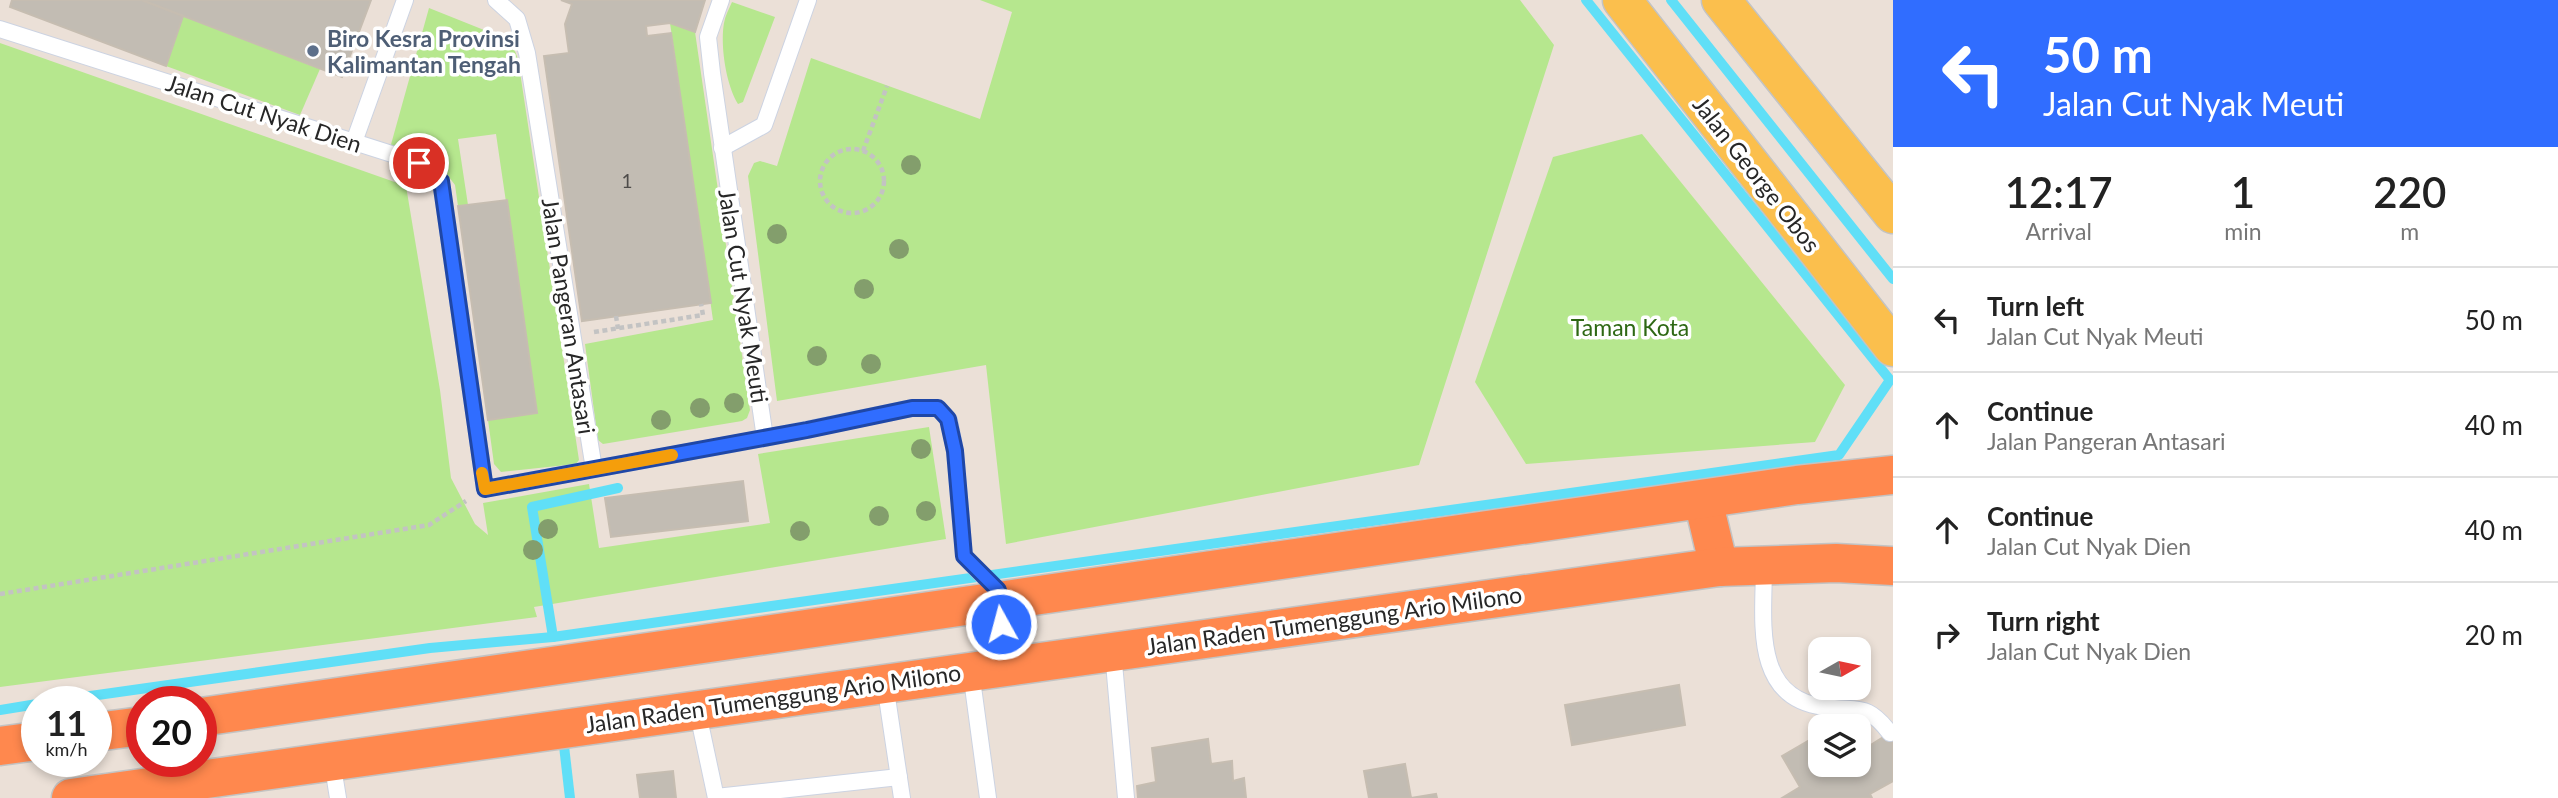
<!DOCTYPE html>
<style>
body{margin:0;font-family:Lato,sans-serif;background:#f6f6f6;color:#222;height:100vh;display:flex;flex-direction:column;font-size:26px;white-space:nowrap}
*{box-sizing:border-box;margin:0}
p{font-size:23px;color:#767676}
.icon{flex:none;width:38px;height:38px;fill:none;stroke:currentColor;stroke-width:2;stroke-linecap:round;stroke-linejoin:round}
.map{position:relative;flex:1;overflow:hidden}
.sheet{display:flex;flex-direction:column;background:#fff;width:665px}
.sheet>*{flex:none}
.guide{background:#306dff;color:#fff;overflow:hidden}
.needle{width:46px;rotate:81deg}
.buttons{position:absolute;left:1808px;top:637px;display:grid;gap:14px}
.buttons a{display:grid;place-items:center;width:63px;height:63px;border-radius:14px;background:#fff;box-shadow:0 4px 10px #0003;font-size:35px}
.speed{position:absolute;left:21px;top:686px;display:flex;gap:14px;font-size:35px;font-weight:700;text-align:center}
.speed>*{display:grid;place-content:center;width:91px;height:91px;border-radius:50%;background:#fff;box-shadow:0 4px 10px #0003;line-height:1}
.speed small{font-size:18px;font-weight:400}
.speed .limit{border:10px solid #d22;background:#fff;color:#111}
.pin{position:absolute;display:grid;place-items:center;width:60px;height:60px;color:#fff;margin:-30px;border:4px solid #fff;border-radius:50%;box-shadow:0 2px 7px #0007}
.me{position:absolute;width:77px;margin:-38px;rotate:353deg;stroke-linejoin:round;filter:drop-shadow(0 0 5px #0008)}
.turn{display:flex;align-items:center;gap:24px;height:147px;padding:0 35px;font-size:32px}
.turn .icon{width:91px;height:91px;stroke-width:2.5}
.turn b{display:block;font-size:49px;line-height:60px}
.eta{display:flex;justify-content:space-evenly;align-items:center;height:119px;text-align:center}
.eta b{font-size:42px;font-weight:600;line-height:49px}
ul{padding:0;list-style:none}
li{display:flex;align-items:center;gap:21px;height:105px;padding:0 35px;border-top:2px solid #e0e0e0}
li div{flex:1}
li b{display:block;font-size:26px}
li em{font-style:normal}
main{display:flex;flex:1;min-height:0}
.map>svg:first-child{display:block}
.green{fill:#b6e78e}
.lines{fill:none;stroke-linecap:round;stroke-linejoin:round}
.stream{stroke:#60dff7;stroke-width:10}
.building{fill:#c2bcb3;stroke:#c6bdb1;stroke-width:2}
.lane-casing{stroke:#ccd3e2;stroke-width:18}
.primary-casing{stroke:#c3c3c3;stroke-width:41}
.highway-casing{stroke:#c3c3c3;stroke-width:41}
.path{stroke:#c3c3c3;stroke-width:4.5;stroke-dasharray:5 3.5;stroke-linecap:butt}
.lane{stroke:#fff;stroke-width:16}
.primary{stroke:#fbbf4d;stroke-width:38}
.highway{stroke:#ff884e;stroke-width:38}
.tree{fill:#839e6c}
.route-casing{stroke:#1f47a6;stroke-width:18}
.route{stroke:#306dff;stroke-width:12}
.slow{stroke:#f59e0b;stroke-width:12}
.service-dot{fill:#5c6f8a;stroke:#fff;stroke-width:2.5}
.labels{text-anchor:middle;dominant-baseline:central;stroke-width:7;stroke-linejoin:round;paint-order:stroke}
.number-label{font-size:19px;fill:#4e4c4a}
.service-label{font-size:23px;font-weight:bold;fill:#4e5e75;stroke:#fff;text-anchor:start}
.street-label{font-size:23px;fill:#272727;stroke:#fff}
.park-label{font-size:23px;fill:#2e6814;stroke:#fff}
</style>
<main>
<div class="map">
<svg width="1893" height="798" viewBox="0 0 1893 798">
<rect width="100%" height="100%" fill="#ebe0d7"/>
<g class="green">
<polygon points="980,0 1520,0 1554,45 1419,465 1006,544 986,365 777,401 748,176 754,163 760,161 777,166 811,58 980,119 1012,12"/>
<path d="M 732,2 L 775,17 L 743,102 L 738,104 C 726,85 720,45 724,23 C 725,16 729,9 732,2 Z"/>
<polygon points="429,8 504,38 513,46 518,59 579,460 576,464 501,472 494,464 488,420 537,413 496,134 458,139 468,205 458,206 455,185 446,173 390,148"/>
<polygon points="183,16 320,69 300,115 166,66"/>
<polygon points="670,23 695,32 750,410 747,418 742,421 603,444 598,440 585,344 713,320"/>
<polygon points="0,43 406,186 440,390 451,478 475,524 488,535 483,503 589,484 599,548 770,523 758,454 929,427 946,539 534,607 537,617 0,687"/>
<polygon points="1642,134 1845,385 1815,442 1526,464 1475,382 1553,157"/>
</g>
<g class="lines">
<g class="stream">
<polyline points="1671,0 1893,279"/>
<polyline points="553,637 532,507 618,488"/>
<polyline points="48,702 430,648 553,637 1839,455 1890,380 1586,0"/>
<polyline points="0,710 37,704"/>
<polyline points="564,746 570,798"/>
</g>
</g>
<g class="building">
<polygon points="12,0 142,0 183,16 166,66 10,7"/>
<polygon points="142,0 371,0 342,77"/>
<polygon points="561,0 705,0 695,32 670,23 646,26 647,36 671,33 711,303 582,321 544,56 569,53 565,24 572,4"/>
<polygon points="507,200 537,413 488,420 458,206"/>
<polygon points="743,481 748,521 611,537 605,498"/>
<polygon points="1679,685 1685,725 1572,745 1565,705"/>
<polygon points="1893,731 1893,781 1870,794 1872,798 1782,798 1800,787 1782,756 1820,734 1820,765 1858,765 1858,753"/>
<polygon points="1208,739 1211,764 1232,761 1233,781 1244,778 1246,798 1138,798 1137,786 1156,782 1152,748"/>
<polygon points="1405,764 1411,798 1436,794 1437,798 1369,798 1364,771"/>
<polygon points="673,771 676,798 640,798 637,775"/>
</g>
<g class="lines">
<defs>
<g id="lane">
<polyline points="496,0 517,19 527,53 594,469 765,438"/>
<polyline points="721,0 708,37 712,73 765,438 912,408 938,408 949,420 955,451 964,556 997,590 1007,664"/>
<polyline points="0,29 420,163 441,181 485,489 594,469"/>
<polyline points="354,142 405,0"/>
<polyline points="722,148 764,125 808,0"/>
<path d="M 1764,565 C 1764,619 1751,698 1824,707 C 1859,712 1866,702 1890,733"/>
<polyline points="1113,652 1126,798"/>
<polyline points="971,672 988,798"/>
<polyline points="885,684 902,798"/>
<polyline points="697,709 716,798"/>
<polyline points="332,761 338,798"/>
<polyline points="716,797 899,777"/>
</g>
<g id="primary">
<polyline points="1622,0 1893,347"/>
<polyline points="1721,0 1893,214"/>
</g>
<g id="highway">
<polyline points="1703,500 1719,567"/>
<polyline points="201,717 1797,485 1893,475"/>
<polyline points="96,732 142,726"/>
<polyline points="0,746 37,741"/>
<polyline points="71,798 1719,567 1836,563 1893,566"/>
</g>
</defs>
<use href="#lane" class="lane-casing"/>
<use href="#primary" class="primary-casing"/>
<use href="#highway" class="highway-casing"/>
<g class="path">
<circle cx="852" cy="181" r="32"/>
<polyline points="863,151 887,86"/>
<polyline points="616,316 618,329"/>
<polyline points="594,332 703,315 701,304"/>
<polyline points="0,594 429,525 466,501"/>
</g>
<use href="#lane" class="lane"/>
<use href="#primary" class="primary"/>
<use href="#highway" class="highway"/>
</g>
<g class="tree">
<circle cx="911" cy="165" r="10"/>
<circle cx="777" cy="234" r="10"/>
<circle cx="899" cy="249" r="10"/>
<circle cx="864" cy="289" r="10"/>
<circle cx="817" cy="356" r="10"/>
<circle cx="871" cy="364" r="10"/>
<circle cx="734" cy="403" r="10"/>
<circle cx="700" cy="408" r="10"/>
<circle cx="661" cy="420" r="10"/>
<circle cx="921" cy="449" r="10"/>
<circle cx="926" cy="511" r="10"/>
<circle cx="879" cy="516" r="10"/>
<circle cx="548" cy="529" r="10"/>
<circle cx="800" cy="531" r="10"/>
<circle cx="533" cy="550" r="10"/>
</g>
<g class="lines">
<defs>
<polyline id="route" points="419,163 441,181 485,489 807,430 912,408 938,408 948,419 955,451 964,556 998,590 1001,624"/>
</defs>
<use href="#route" class="route-casing"/>
<use href="#route" class="route"/>
<polyline class="slow" points="482,473 485,489 672,455"/>
</g>
<circle class="service-dot" cx="313" cy="51" r="7"/>
<g class="labels">
<g class="number-label">
<text x="627" y="180">1</text>
</g>
<g class="service-label">
<text x="327" y="38">Biro Kesra Provinsi<tspan x="327" dy="26">Kalimantan Tengah</tspan></text>
</g>
<g class="street-label">
<text transform="translate(264 113) rotate(18)">Jalan Cut Nyak Dien</text>
<text transform="translate(1757 174) rotate(52)">Jalan George Obos</text>
<text transform="translate(744 296) rotate(81)">Jalan Cut Nyak Meuti</text>
<text transform="translate(569 316) rotate(81)">Jalan Pangeran Antasari</text>
<text transform="translate(1334 620) rotate(-8)">Jalan Raden Tumenggung Ario Milono</text>
<text transform="translate(773 698) rotate(-8)">Jalan Raden Tumenggung Ario Milono</text>
</g>
<g class="park-label">
<text x="1630" y="327">Taman Kota</text>
</g>
</g>
</svg>
<div class="buttons">
<a><svg class="needle" viewBox="-14 -14 28 28"><path d="M0-13l5 13h-10z" fill="#e53935"/><path d="M0 13l5-13h-10z" fill="#767676"/></svg></a>
<a><svg class="icon" aria-label="layers" viewBox="0 0 24 24"><path d="M12 4l9 5-9 5-9-5zM3 14l9 5 9-5"/></svg></a>
</div>
<div class="speed"><div>11<small>km/h</small></div><div class="limit">20</div></div>
<div class="pin" style="left:419px;top:163px;background:#d93025"><svg class="icon" aria-label="arrive" viewBox="0 0 24 24"><path d="M6 21V4h12l-3 4 3 4H6"/></svg></div>
<svg class="me" style="left:1001px;top:624px" viewBox="-20 -20 40 40"><circle r="17" fill="#306dff" stroke="#fff" stroke-width="3"/><path d="M0-11L8 9 0 5-8 9z" fill="#fff"/></svg>
</div>
<section class="sheet">
<div class="guide">
<div class="turn"><svg class="icon" aria-label="left" viewBox="0 0 24 24"><path d="M17 20v-9H6M10 6l-5 5 5 5"/></svg><div><b>50 m</b>Jalan Cut Nyak Meuti</div></div>
</div>
<div class="eta">
<div><b>12:17</b><p>Arrival</p></div>
<div><b>1</b><p>min</p></div>
<div><b>220</b><p>m</p></div>
</div>
<ul>
<li><svg class="icon" aria-label="left" viewBox="0 0 24 24"><path d="M17 20v-9H6M10 6l-5 5 5 5"/></svg><div><b>Turn left</b><p>Jalan Cut Nyak Meuti</p></div><em>50 m</em></li>
<li><svg class="icon" aria-label="ahead" viewBox="0 0 24 24"><path d="M12 20V5M6 11l6-6 6 6"/></svg><div><b>Continue</b><p>Jalan Pangeran Antasari</p></div><em>40 m</em></li>
<li><svg class="icon" aria-label="ahead" viewBox="0 0 24 24"><path d="M12 20V5M6 11l6-6 6 6"/></svg><div><b>Continue</b><p>Jalan Cut Nyak Dien</p></div><em>40 m</em></li>
<li><svg class="icon" aria-label="right" viewBox="0 0 24 24"><path d="M7 20v-9h11M14 6l5 5-5 5"/></svg><div><b>Turn right</b><p>Jalan Cut Nyak Dien</p></div><em>20 m</em></li>
</ul>
</section>
</main>
